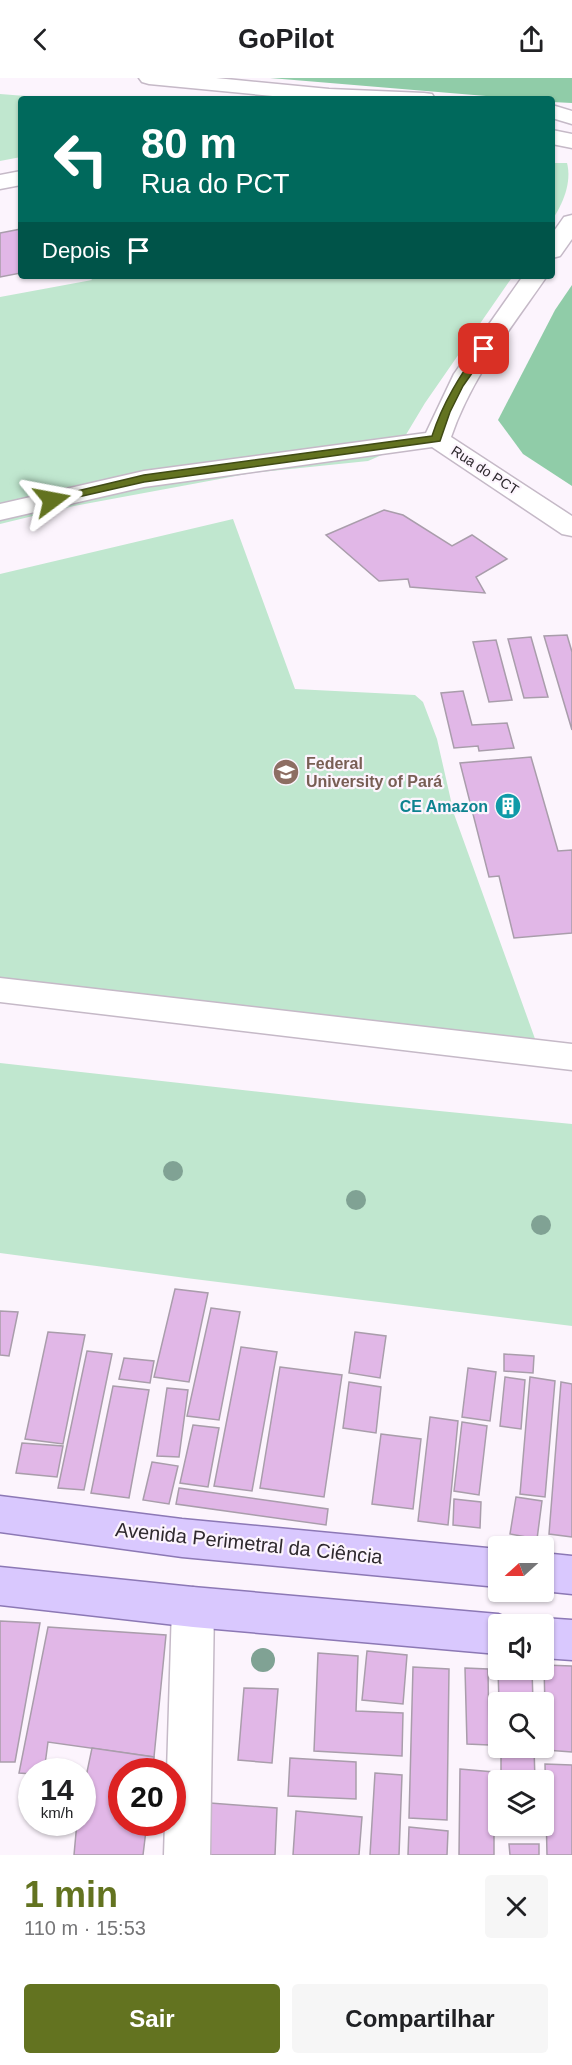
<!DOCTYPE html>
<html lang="pt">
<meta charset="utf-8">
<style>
body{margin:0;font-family:Arial,sans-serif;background:#f6f6f6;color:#202124;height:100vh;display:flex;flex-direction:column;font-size:22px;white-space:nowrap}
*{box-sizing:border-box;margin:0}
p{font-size:20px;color:#757577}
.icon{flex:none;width:33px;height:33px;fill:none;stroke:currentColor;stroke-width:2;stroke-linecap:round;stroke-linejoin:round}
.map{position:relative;height:1777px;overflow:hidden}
.side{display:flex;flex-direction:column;background:#fff;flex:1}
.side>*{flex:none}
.banner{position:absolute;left:18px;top:18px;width:537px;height:183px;border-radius:6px;box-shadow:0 2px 4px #0004;background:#00695c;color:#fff;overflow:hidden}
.needle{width:39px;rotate:249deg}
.buttons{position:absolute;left:488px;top:1458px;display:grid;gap:12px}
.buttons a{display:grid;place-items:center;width:66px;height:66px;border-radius:6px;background:#fff;box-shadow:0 2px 4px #0004;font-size:30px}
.speed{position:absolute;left:18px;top:1680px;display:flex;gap:12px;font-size:30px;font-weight:700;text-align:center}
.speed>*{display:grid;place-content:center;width:78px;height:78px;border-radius:50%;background:#fff;box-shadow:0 2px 4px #0004;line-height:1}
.speed small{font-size:15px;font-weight:400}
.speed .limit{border:9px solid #d22;background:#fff;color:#111}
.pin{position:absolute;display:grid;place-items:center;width:51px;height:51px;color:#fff;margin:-26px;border-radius:12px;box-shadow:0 3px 9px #0006}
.me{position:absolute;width:66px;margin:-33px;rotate:77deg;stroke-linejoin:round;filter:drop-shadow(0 0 4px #0008)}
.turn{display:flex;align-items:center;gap:21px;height:126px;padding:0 24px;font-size:27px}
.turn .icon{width:78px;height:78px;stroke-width:2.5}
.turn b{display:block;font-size:42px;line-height:51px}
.then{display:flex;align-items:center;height:57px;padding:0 24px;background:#0003;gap:12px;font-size:22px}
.round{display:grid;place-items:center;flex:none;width:63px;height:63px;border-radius:6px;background:#f6f6f6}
.summary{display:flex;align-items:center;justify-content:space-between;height:102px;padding:0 24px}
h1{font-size:36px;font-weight:600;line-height:45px;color:#637320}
.action{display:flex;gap:12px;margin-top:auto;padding:12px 24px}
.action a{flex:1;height:69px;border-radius:6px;background:#637320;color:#fff;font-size:24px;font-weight:600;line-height:69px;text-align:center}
.action a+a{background:#f6f6f6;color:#202124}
header{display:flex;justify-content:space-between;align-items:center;height:78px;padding:0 24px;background:#fff;font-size:27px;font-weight:600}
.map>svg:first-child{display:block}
.green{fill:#c0e7cf}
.forest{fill:#90cca8}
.building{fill:#e1b7e7;stroke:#a99dab;stroke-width:1.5}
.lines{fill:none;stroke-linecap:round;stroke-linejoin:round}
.minor-casing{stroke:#c5b9c7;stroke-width:3}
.major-casing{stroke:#8c78b5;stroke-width:3}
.minor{fill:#fff;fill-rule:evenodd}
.major{fill:#d9c8fe;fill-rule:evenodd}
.tree{fill:#80a294}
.route{fill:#637320;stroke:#404b15;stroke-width:1.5}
.labels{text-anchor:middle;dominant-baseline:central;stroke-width:4.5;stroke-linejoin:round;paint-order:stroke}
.far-street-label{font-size:14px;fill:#2e292e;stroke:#fcf4fd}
.education-label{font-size:16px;font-weight:bold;fill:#785e54;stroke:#fcf4fd;text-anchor:start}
.culture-label{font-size:16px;font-weight:bold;fill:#0d838f;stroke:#fcf4fd;text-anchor:end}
.near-street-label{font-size:20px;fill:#2e292e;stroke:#fcf4fd}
</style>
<header><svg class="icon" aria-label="back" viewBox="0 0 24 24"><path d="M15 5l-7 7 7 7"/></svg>GoPilot<svg class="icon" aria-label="share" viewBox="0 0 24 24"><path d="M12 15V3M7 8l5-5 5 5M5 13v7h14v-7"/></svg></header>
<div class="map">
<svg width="572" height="1777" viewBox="0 0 572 1777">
<rect width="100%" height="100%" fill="#fcf4fd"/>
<g class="green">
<polygon points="0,16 64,21 21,21 21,79 0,83"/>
<path d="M 552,85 L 567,85 C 572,104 563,126 552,142 Z"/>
<polygon points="89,198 513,198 425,325 398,370 368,383 252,395 74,428 0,446 0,219 92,202"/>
<polygon points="233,441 295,611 415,617 423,624 437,661 454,736 543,983 0,909 0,496"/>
<polygon points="0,985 359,1025 572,1046 572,1248 186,1200 0,1175"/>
</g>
<g class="forest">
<polygon points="270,0 572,0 572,25 552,24 552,21 522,21"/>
<polygon points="572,207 572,408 523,376 498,342 555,232"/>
</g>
<g class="building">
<polygon points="21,151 21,195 0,199 0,155"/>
<polygon points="384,432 403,437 452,468 472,457 507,481 476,499 485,515 410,509 408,501 379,503 326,457"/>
<polygon points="567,557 572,574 572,652 544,558"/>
<polygon points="531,559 548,619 524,620 508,561"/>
<polygon points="496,562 512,622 489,624 473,564"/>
<polygon points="463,613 472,647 507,645 514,670 479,673 478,668 454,670 441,615"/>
<polygon points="531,679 558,773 572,772 572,855 514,860 499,798 489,799 460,685"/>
<polygon points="175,1211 208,1215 189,1304 154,1299"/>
<polygon points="211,1230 240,1234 219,1342 187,1338"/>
<polygon points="0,1233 18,1234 9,1278 0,1277"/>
<polygon points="48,1254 85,1257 63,1366 25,1361"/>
<polygon points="355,1254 386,1258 380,1300 349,1295"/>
<polygon points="241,1269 277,1274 252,1413 214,1408"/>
<polygon points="87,1273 112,1276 84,1412 58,1410"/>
<polygon points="504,1276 534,1278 533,1295 504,1293"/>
<polygon points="124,1280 154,1283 150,1305 119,1301"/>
<polygon points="280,1289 342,1297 324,1419 260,1410"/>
<polygon points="468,1290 496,1294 490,1343 462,1339"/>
<polygon points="505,1299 525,1302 521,1351 500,1348"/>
<polygon points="530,1299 555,1303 545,1419 520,1416"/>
<polygon points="349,1304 381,1309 376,1355 343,1350"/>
<polygon points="561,1304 572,1306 572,1459 549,1456"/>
<polygon points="113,1308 149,1312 129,1420 91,1415"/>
<polygon points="167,1310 188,1312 179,1379 157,1378"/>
<polygon points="430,1339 458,1343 448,1447 418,1443"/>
<polygon points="462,1344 487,1348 479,1417 454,1413"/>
<polygon points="193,1347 219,1350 208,1409 180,1405"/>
<polygon points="381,1356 421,1361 413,1431 372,1426"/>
<polygon points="22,1365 63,1368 57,1399 16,1395"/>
<polygon points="152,1384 178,1388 169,1426 143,1422"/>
<polygon points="179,1410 328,1431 326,1447 176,1426"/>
<polygon points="516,1419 542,1423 537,1461 510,1456"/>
<polygon points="454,1421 481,1424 480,1450 453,1447"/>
<polygon points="0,1543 40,1545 15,1684 0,1684"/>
<polygon points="48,1549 166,1557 154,1679 48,1664 44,1694 32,1694 32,1696 19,1695"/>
<polygon points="367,1573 407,1577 403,1626 362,1622"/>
<polygon points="318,1575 358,1578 356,1633 403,1635 402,1678 314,1673"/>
<polygon points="544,1587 572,1588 572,1674 546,1672"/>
<polygon points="413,1589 449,1591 447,1742 409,1740"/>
<polygon points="465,1590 488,1591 489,1667 467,1666"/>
<polygon points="498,1592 532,1592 533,1624 499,1624"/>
<polygon points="244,1610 278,1611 272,1685 238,1682"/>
<polygon points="92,1670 154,1679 153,1694 122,1694 122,1744 147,1744 143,1777 74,1777 77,1744 82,1744 82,1718"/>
<polygon points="501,1670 534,1670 535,1702 501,1702"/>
<polygon points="290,1680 356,1684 356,1721 288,1718"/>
<polygon points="545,1686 572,1687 572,1777 547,1777"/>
<polygon points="460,1691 494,1694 494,1777 459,1777"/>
<polygon points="375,1695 402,1697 399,1777 370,1777"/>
<polygon points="210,1725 277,1730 275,1777 206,1777"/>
<polygon points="296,1733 362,1739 359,1777 293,1777"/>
<polygon points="502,1748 536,1748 536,1754 502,1752"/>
<polygon points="409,1749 448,1753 447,1777 408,1777"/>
<polygon points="509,1766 539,1766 539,1777 510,1777"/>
</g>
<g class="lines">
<defs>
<g id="minor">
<polygon points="139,0 216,0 329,11 424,15 432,16 435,21 304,21 149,6 142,4"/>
<polygon points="552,27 572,33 572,46 552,40"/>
<polygon points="552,52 572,56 572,70 552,66"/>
<polygon points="21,93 21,107 0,111 0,97"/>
<polygon points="572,137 572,161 560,178 552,180 552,156 564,139"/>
<path d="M 523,198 L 547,198 C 511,250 472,298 451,359 L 572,438 L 572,458 L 562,456 L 432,369 L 144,409 L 0,442 L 0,426 L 144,393 L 426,355 L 454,296 Z"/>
<polygon points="0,900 572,966 572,992 0,924"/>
<polygon points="193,1509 208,1515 214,1529 210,1777 164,1777 165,1744 172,1744 172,1694 167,1694 172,1529 178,1515"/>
</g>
<g id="major">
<polygon points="0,1418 182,1441 498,1471 498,1509 182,1479 0,1454"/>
<polygon points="543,1475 572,1478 572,1516 543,1513"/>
<polygon points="0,1489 193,1509 498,1536 513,1542 515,1546 498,1546 498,1576 193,1549 0,1527"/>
<polygon points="543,1540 572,1542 572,1582 543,1580 543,1546 528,1546"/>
</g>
</defs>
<use href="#minor" class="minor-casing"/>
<use href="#major" class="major-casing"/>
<use href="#minor" class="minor"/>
<use href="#major" class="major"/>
</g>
<g class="tree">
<circle cx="173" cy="1093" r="10"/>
<circle cx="356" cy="1122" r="10"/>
<circle cx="541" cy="1147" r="10"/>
<circle cx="263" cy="1582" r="12"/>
</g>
<path class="route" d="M 480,269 L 489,271 L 463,308 L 450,334 L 440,363 L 144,404 L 52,425 L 46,422 L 48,420 L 144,397 L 432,358 C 443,324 460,298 480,269 Z"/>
<defs>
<symbol id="university-disc" viewBox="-11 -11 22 22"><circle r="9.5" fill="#8d6e63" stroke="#fcf4fd"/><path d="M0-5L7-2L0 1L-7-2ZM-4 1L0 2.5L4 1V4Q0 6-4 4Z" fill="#fff"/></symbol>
<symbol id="building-disc" viewBox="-11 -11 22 22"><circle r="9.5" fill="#0f9aa8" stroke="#fcf4fd"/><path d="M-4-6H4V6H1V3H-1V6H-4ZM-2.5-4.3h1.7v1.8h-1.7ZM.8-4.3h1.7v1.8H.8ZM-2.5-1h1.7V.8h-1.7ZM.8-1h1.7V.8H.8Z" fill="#fff"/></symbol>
</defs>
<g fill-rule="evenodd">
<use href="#university-disc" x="271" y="679" width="30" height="30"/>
<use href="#building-disc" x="493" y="713" width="30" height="30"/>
</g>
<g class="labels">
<g class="far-street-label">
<text transform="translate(485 392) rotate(33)">Rua do PCT</text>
</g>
<g class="education-label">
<text x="306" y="685">Federal<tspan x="306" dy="18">University of Pará</tspan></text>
</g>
<g class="culture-label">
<text x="488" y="728">CE Amazon</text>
</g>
<g class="near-street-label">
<text transform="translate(249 1465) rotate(6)">Avenida Perimetral da Ciência</text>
</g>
</g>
</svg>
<div class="buttons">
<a><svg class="needle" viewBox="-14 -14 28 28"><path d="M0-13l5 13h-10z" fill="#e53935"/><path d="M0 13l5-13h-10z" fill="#757577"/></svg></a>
<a><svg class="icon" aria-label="sound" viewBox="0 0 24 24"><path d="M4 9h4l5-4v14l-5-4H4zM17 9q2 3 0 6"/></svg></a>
<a><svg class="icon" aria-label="search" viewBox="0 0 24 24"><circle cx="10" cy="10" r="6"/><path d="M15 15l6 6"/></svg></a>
<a><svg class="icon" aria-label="layers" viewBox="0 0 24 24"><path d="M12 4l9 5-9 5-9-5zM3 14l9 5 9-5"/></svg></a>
</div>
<div class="speed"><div>14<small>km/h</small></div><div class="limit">20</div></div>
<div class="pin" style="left:484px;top:271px;background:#d93025"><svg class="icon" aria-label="arrive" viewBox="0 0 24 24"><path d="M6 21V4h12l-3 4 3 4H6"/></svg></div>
<svg class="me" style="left:52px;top:422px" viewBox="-20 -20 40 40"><path d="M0-17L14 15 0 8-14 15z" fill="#637320" stroke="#fff" stroke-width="4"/></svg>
<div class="banner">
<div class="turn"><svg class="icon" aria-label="left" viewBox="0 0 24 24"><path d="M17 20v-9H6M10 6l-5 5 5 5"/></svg><div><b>80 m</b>Rua do PCT</div></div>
<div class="then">Depois<svg class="icon" aria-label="arrive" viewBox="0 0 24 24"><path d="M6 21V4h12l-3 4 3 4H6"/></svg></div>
</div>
</div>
<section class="side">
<div class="summary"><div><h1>1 min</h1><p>110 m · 15:53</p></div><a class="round"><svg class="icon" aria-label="close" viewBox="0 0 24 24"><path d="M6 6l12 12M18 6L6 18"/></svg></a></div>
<div class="action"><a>Sair</a><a>Compartilhar</a></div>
</section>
